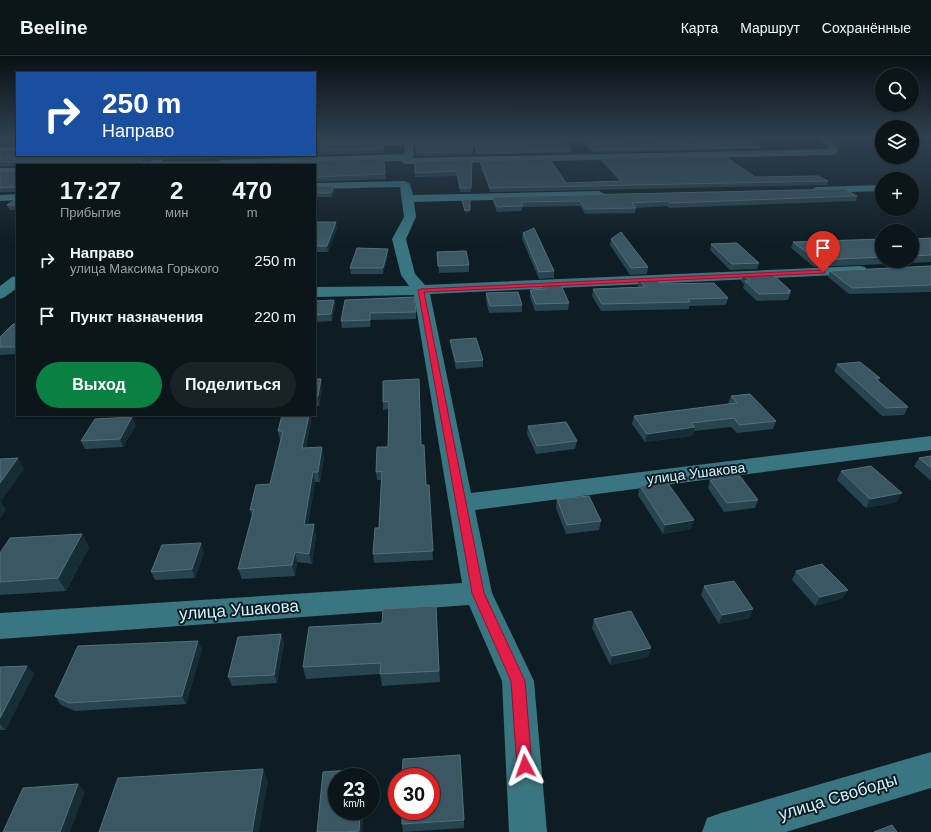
<!DOCTYPE html>
<html lang="ru">
<meta charset="utf-8">
<style>
body{margin:0;font-family:Arial,sans-serif;background:#182327;color:#f1f3f6;height:100vh;display:flex;flex-direction:column;font-size:15px;white-space:nowrap}
*{box-sizing:border-box;margin:0}
p{font-size:13px;color:#999fa2}
.icon{flex:none;width:22px;height:22px;fill:none;stroke:currentColor;stroke-width:2;stroke-linecap:round;stroke-linejoin:round}
.map{position:relative;flex:1;overflow:hidden}
.sheet{position:absolute;left:16px;top:108px;width:300px;height:252px;display:flex;flex-direction:column;background:#0a161a;border-radius:0px;box-shadow:0 1px 3px #0004,0 0 0 1px #2a3539}
.sheet>*{flex:none}
.top-card{position:absolute;left:16px;top:16px;width:300px;height:84px;border-radius:0px;box-shadow:0 1px 3px #0004,0 0 0 1px #2a3539;background:#1a4fa0;color:#fff;overflow:hidden}
.buttons{position:absolute;left:875px;top:12px;display:grid;gap:8px}
.buttons a{display:grid;place-items:center;width:44px;height:44px;border-radius:50%;background:#0a161a;box-shadow:0 1px 3px #0004,0 0 0 1px #2a3539;font-size:20px}
.speed{position:absolute;left:328px;top:712px;display:flex;gap:8px;font-size:20px;font-weight:700;text-align:center}
.speed>*{display:grid;place-content:center;width:52px;height:52px;border-radius:50%;background:#0a161a;box-shadow:0 1px 3px #0004,0 0 0 1px #2a3539;line-height:1}
.speed small{font-size:10px;font-weight:400}
.speed .limit{border:6px solid #d22;background:#fff;color:#111}
.pin{position:absolute;display:grid;place-items:center;width:34px;height:34px;color:#fff;margin:-41px -17px;border-radius:50% 50% 50% 0;rotate:-45deg;box-shadow:0 0 4px #0007}
.pin .icon{rotate:45deg}
.me{position:absolute;width:44px;margin:-22px;rotate:356deg;stroke-linejoin:round;filter:drop-shadow(0 0 3px #0008)}
.turn{display:flex;align-items:center;gap:14px;height:84px;padding:0 20px;font-size:18px}
.turn .icon{width:52px;height:52px;stroke-width:2.5}
.turn b{display:block;font-size:28px;line-height:34px}
.eta{display:flex;justify-content:space-evenly;align-items:center;height:68px;text-align:center}
.eta b{font-size:24px;font-weight:700;line-height:28px}
.action{display:flex;gap:8px;margin-top:auto;padding:8px 20px}
.action a{flex:1;height:46px;border-radius:24px;background:#0b8043;color:#fff;font-size:16px;font-weight:700;line-height:46px;text-align:center}
.action a+a{background:#182327;color:#f1f3f6}
ul{padding:0;list-style:none}
li{display:flex;align-items:center;gap:12px;height:56px;padding:0 20px}
li div{flex:1}
li b{display:block;font-size:15px}
li em{font-style:normal}
header{display:flex;align-items:center;gap:24px;box-sizing:border-box;height:56px;padding:0 20px;background:#0a161a;border-bottom:1px solid #2a3539}
header strong{font-size:19px}
nav{display:flex;gap:22px;margin-inline-start:auto;font-size:14px}
.map>svg:first-child{display:block}
.lines{fill:none;stroke-linecap:round;stroke-linejoin:round}
.minor{fill:#3a7681;fill-rule:evenodd}
.wall{fill:#284450}
.shaded-wall{fill:#162d36}
.building{fill:#3a5763;stroke:#52707b}
.route{fill:#e11d48;stroke:#92132f}
.labels{text-anchor:middle;dominant-baseline:central;stroke-width:4;stroke-linejoin:round;paint-order:stroke}
.street-label{font-size:14px;fill:#d1f4fe;stroke:#0e1d23}
.near-street-label{font-size:17px;fill:#d1f4fe;stroke:#0e1d23}
</style>
<header>
<strong>Beeline</strong>
<nav><a>Карта</a><a>Маршрут</a><a>Сохранённые</a></nav>
</header>
<div class="map">
<svg width="931" height="776" viewBox="0 0 931 776">
<rect width="100%" height="100%" fill="#0e1d23"/>
<g class="lines">
<g class="minor">
<path d="M 566,81 L 693,81 L 689,84 L 413,89 L 414,99 L 411,102 L 828,93 L 827,89 L 816,81 C 828,81 834,84 838,96 L 833,99 L 405,108 L 400,105 L 218,109 L 216,107 L 221,104 L 404,98 L 405,89 L 315,91 L 315,85 Z"/>
<rect x="0" y="91" width="17" height="6"/>
<polygon points="158,99 169,99 157,109 146,109"/>
<rect x="0" y="112" width="17" height="6"/>
<polygon points="405,125 410,128 413,139 599,135 605,138 599,141 414,146 416,161 406,183 415,218 425,229 860,210 865,211 867,214 865,217 860,218 430,238 471,437 931,380 931,394 475,454 492,537 534,625 547,776 509,776 502,625 469,549 0,583 0,557 462,527 414,239 315,241 315,231 409,230 401,219 392,183 404,161 400,131 315,133 315,127"/>
<polygon points="882,129 882,135 816,137 811,134 816,131"/>
<polygon points="17,138 17,144 0,145 0,139"/>
<polygon points="17,220 17,232 5,241 0,243 0,230 12,221"/>
<polygon points="931,696 931,732 786,776 702,776 707,762 721,757"/>
</g>
</g>
<g class="wall">
<polygon points="17,81 17,99 315,99 315,89 383,87 384,97 148,104 145,106 254,106 384,103 386,123 315,126 315,109 17,109 17,136 0,136 0,115 15,115 16,110 0,110 0,94 15,94 17,93 17,90 0,90 0,82"/>
<polygon points="315,81 383,81 383,82 315,84"/>
<polygon points="417,81 490,81 417,82"/>
<polygon points="689,83 761,91 760,93 593,97 584,87 585,85"/>
<polygon points="473,86 472,99 416,100 416,97"/>
<polygon points="474,87 571,95 571,97 477,99 474,89"/>
<polygon points="601,102 755,121 828,125 827,129 490,136 480,108 480,105 566,127 619,125 601,105"/>
<polygon points="472,104 471,136 460,136 457,120 415,121 415,117"/>
<polygon points="315,130 334,130 335,134 332,141 315,141"/>
<polygon points="857,140 856,145 669,152 667,150 636,152 635,157 585,158 580,150 522,151 522,155 497,156 493,146 493,141"/>
<polygon points="17,142 17,154 10,154 7,149"/>
<polygon points="315,166 337,172 328,196 315,196"/>
<polygon points="523,177 554,215 554,222 539,223 522,183"/>
<polygon points="931,182 931,206 814,211 791,192 793,186 882,183 882,205 912,205 912,183"/>
<polygon points="611,183 648,211 647,218 630,219 610,189"/>
<polygon points="711,188 759,207 757,213 730,214 710,194"/>
<polygon points="388,193 388,199 383,218 351,218 350,212"/>
<polygon points="437,196 469,209 469,216 439,217"/>
<polygon points="931,210 931,236 849,238 828,221 830,215"/>
<polygon points="743,219 791,235 788,244 757,245 743,232 744,228 741,225"/>
<polygon points="639,223 661,228 728,242 726,249 689,250 689,253 601,255 592,240 593,233 639,231 638,230"/>
<polygon points="544,228 569,247 568,254 535,255 530,241 530,234 543,233"/>
<polygon points="486,237 522,249 522,256 489,257 486,244"/>
<polygon points="334,244 335,251 332,265 315,266 315,245"/>
<polygon points="345,244 416,256 416,263 371,264 370,271 342,272 341,265"/>
<polygon points="17,268 17,298 0,299 0,281"/>
<polygon points="450,284 483,304 483,311 456,313 451,291"/>
<polygon points="837,308 880,322 878,325 908,351 904,359 882,360 834,315"/>
<polygon points="315,323 322,332 319,350 315,350"/>
<polygon points="383,325 421,389 426,429 429,429 433,504 374,507 373,498 379,472 381,424 377,424 376,416 388,391 389,353 383,354"/>
<polygon points="731,340 776,365 773,373 737,377 731,371 694,375 692,380 645,386 632,368 634,360 728,348"/>
<polygon points="282,359 312,359 306,392 324,401 320,426 315,426 308,469 316,479 312,508 297,506 295,520 242,523 238,513 252,461 250,454 270,428 280,385 278,375"/>
<polygon points="136,369 123,391 85,393 81,385"/>
<polygon points="528,370 577,385 575,393 536,398 527,378"/>
<polygon points="931,400 931,425 914,410 919,402"/>
<polygon points="841,415 897,446 866,452 837,424"/>
<polygon points="710,424 758,444 755,452 724,456 708,432"/>
<polygon points="640,430 691,473 663,478 638,439"/>
<polygon points="557,443 601,465 599,474 566,478 556,452"/>
<polygon points="82,478 89,491 66,535 0,539 0,497"/>
<polygon points="204,496 195,522 155,524 151,516"/>
<polygon points="796,515 843,542 815,550 792,524"/>
<polygon points="704,530 750,562 719,568 701,539"/>
<polygon points="436,550 440,626 382,630 380,618 306,623 303,611 382,567"/>
<polygon points="594,563 651,592 648,601 610,609 592,572"/>
<polygon points="281,578 284,587 277,627 232,630 228,621"/>
<polygon points="202,593 186,648 75,655 61,649 55,640"/>
<polygon points="27,610 34,618 5,674 0,674 0,611"/>
<polygon points="363,713 364,721 337,721 337,755 363,755 362,776 317,776 323,716"/>
<polygon points="464,764 464,772 403,776 402,768"/>
</g>
<g class="shaded-wall">
<polygon points="147,100 148,104 142,109 140,105"/>
<polygon points="334,130 335,134 332,141 331,137"/>
<polygon points="470,146 470,157 465,157 465,155"/>
<polygon points="336,166 337,172 328,196 327,190"/>
<polygon points="388,193 388,199 383,218 383,212"/>
<polygon points="334,244 335,251 332,265 331,258"/>
<polygon points="370,257 371,264 370,271"/>
<polygon points="321,323 322,332 319,350 318,340"/>
<polygon points="309,359 312,359 304,402 302,392"/>
<polygon points="132,361 136,369 123,391 120,383"/>
<polygon points="695,371 692,380 645,386 647,378"/>
<polygon points="322,391 324,401 320,426 318,416"/>
<polygon points="18,402 24,413 1,445 6,454 0,463 0,427"/>
<polygon points="313,416 315,426 306,479 304,469"/>
<polygon points="902,437 897,446 866,452 870,443"/>
<polygon points="694,464 691,473 663,478 665,469"/>
<polygon points="314,468 316,479 312,508 309,498"/>
<polygon points="82,478 89,491 66,535 58,522"/>
<polygon points="201,487 204,496 195,522 192,513"/>
<polygon points="295,496 297,506 295,520 292,509"/>
<polygon points="848,534 843,542 815,550 820,541"/>
<polygon points="753,553 750,562 719,568 722,559"/>
<polygon points="281,578 284,587 277,627 274,619"/>
<polygon points="198,585 202,593 186,648 182,640"/>
<polygon points="651,592 648,601 610,609 612,600"/>
<polygon points="27,610 34,618 5,674 0,668 0,662"/>
<polygon points="263,713 268,726 259,776 252,776"/>
<polygon points="363,713 364,721 362,721"/>
<polygon points="78,728 85,736 70,776 60,776"/>
<polygon points="360,755 363,755 362,776 360,776 359,775"/>
</g>
<g class="building">
<polygon points="17,81 17,99 192,99 147,100 140,105 142,106 254,106 384,103 385,118 315,121 315,109 17,109 17,131 0,132 0,115 15,115 17,108 15,106 0,106 0,94 15,94 17,93 17,86 0,86 0,82"/>
<polygon points="693,81 741,81 761,91 593,94 585,85 689,83"/>
<polygon points="564,85 571,95 477,97 474,87"/>
<polygon points="473,86 472,96 416,97 416,87"/>
<polygon points="383,87 384,93 315,95 315,89"/>
<polygon points="724,100 755,121 818,120 828,125 490,132 480,105 550,103 566,127 622,125 601,102"/>
<polygon points="472,104 471,132 460,132 457,115 415,117 415,105"/>
<polygon points="315,130 334,130 331,137 315,137"/>
<polygon points="844,133 857,140 670,147 668,145 632,147 636,152 585,153 580,145 521,146 523,150 497,151 493,141"/>
<polygon points="17,142 17,149 7,149"/>
<polygon points="470,143 470,154 465,155 462,144"/>
<polygon points="315,166 336,166 327,190 315,190"/>
<polygon points="534,172 554,215 539,216 523,177"/>
<polygon points="621,176 648,211 631,212 611,183"/>
<polygon points="931,182 931,199 912,200 912,183"/>
<polygon points="882,183 882,201 817,204 793,186"/>
<polygon points="737,187 759,207 732,208 711,188"/>
<polygon points="357,192 388,193 383,212 350,212"/>
<polygon points="466,195 469,209 438,210 437,196"/>
<polygon points="931,210 931,229 852,232 830,215"/>
<polygon points="771,217 791,235 787,235 790,237 759,238 745,225 750,225 743,219"/>
<polygon points="656,222 661,228 714,227 728,242 688,243 690,246 602,248 593,233 645,231 639,223"/>
<polygon points="560,227 569,247 536,248 530,234 546,233 544,228"/>
<polygon points="518,236 522,249 490,250 486,237"/>
<polygon points="414,241 416,256 370,257 370,264 341,265 345,244"/>
<polygon points="334,244 331,258 315,259 315,245"/>
<polygon points="13,268 17,268 17,291 0,291 0,281"/>
<polygon points="476,282 483,304 456,306 450,284"/>
<polygon points="860,306 880,322 875,322 908,351 886,352 837,308"/>
<polygon points="315,323 321,323 318,340 315,341"/>
<polygon points="419,323 421,389 424,389 426,429 429,429 433,495 373,498 375,472 379,472 382,415 376,416 377,391 388,391 389,345 383,346 383,325"/>
<polygon points="750,338 776,365 739,369 734,362 691,367 695,371 647,378 634,360 737,347 731,340"/>
<polygon points="282,359 309,359 302,392 322,391 318,416 313,416 304,469 314,468 309,498 295,496 292,509 238,513 254,453 250,454 256,429 270,428 283,375 278,375"/>
<polygon points="132,361 120,383 81,385 95,363"/>
<polygon points="566,366 577,385 537,390 528,370"/>
<polygon points="931,400 931,412 919,402"/>
<polygon points="18,402 0,427 0,403"/>
<polygon points="871,410 902,437 870,443 841,415"/>
<polygon points="740,420 758,444 727,447 710,424"/>
<polygon points="667,426 694,464 665,469 640,430"/>
<polygon points="589,440 601,465 567,469 557,443"/>
<polygon points="82,478 58,522 0,526 0,497 10,482"/>
<polygon points="201,487 192,513 151,516 162,489"/>
<polygon points="822,508 848,534 820,541 796,515"/>
<polygon points="734,525 753,553 722,559 704,530"/>
<polygon points="436,550 439,615 380,618 381,607 303,611 309,571 382,567 383,553"/>
<polygon points="631,555 651,592 612,600 594,563"/>
<polygon points="281,578 274,619 228,621 238,581"/>
<polygon points="198,585 182,640 69,647 55,640 78,590"/>
<polygon points="27,610 0,662 0,611"/>
<polygon points="460,699 464,764 402,768 402,755 431,755 431,721 402,721 403,703"/>
<polygon points="263,713 252,776 99,776 118,722"/>
<polygon points="363,713 362,721 337,721 337,755 360,755 359,775 343,776 317,776 323,716"/>
<polygon points="78,728 60,776 3,776 23,732"/>
<polygon points="892,769 897,776 874,776"/>
</g>
<linearGradient id="sky" x2="0" y2="1"><stop stop-color="#081013"/><stop offset="0.43" stop-color="#304050"/><stop offset="1" stop-color="#304050" stop-opacity="0"/></linearGradient>
<rect width="931" height="189" fill="url(#sky)"/>
<polygon class="route" points="823,214 825,215 825,217 424,236 484,537 525,625 532,710 530,716 525,718 519,716 517,710 511,625 472,537 418,234 421,233"/>
<g class="labels">
<g class="street-label">
<text transform="translate(696 417) rotate(-7)">улица Ушакова</text>
</g>
<g class="near-street-label">
<text transform="translate(239 554) rotate(-4)">улица Ушакова</text>
<text transform="translate(838 741) rotate(-17)">улица Свободы</text>
</g>
</g>
</svg>
<div class="buttons">
<a><svg class="icon" aria-label="search" viewBox="0 0 24 24"><circle cx="10" cy="10" r="6"/><path d="M15 15l6 6"/></svg></a>
<a><svg class="icon" aria-label="layers" viewBox="0 0 24 24"><path d="M12 4l9 5-9 5-9-5zM3 14l9 5 9-5"/></svg></a>
<a>+</a>
<a>−</a>
</div>
<div class="speed"><div>23<small>km/h</small></div><div class="limit">30</div></div>
<div class="pin" style="left:823px;top:216px;background:#d93025"><svg class="icon" aria-label="arrive" viewBox="0 0 24 24"><path d="M6 21V4h12l-3 4 3 4H6"/></svg></div>
<svg class="me" style="left:525px;top:710px" viewBox="-20 -20 40 40"><path d="M0-17L14 15 0 8-14 15z" fill="#e11d48" stroke="#fff" stroke-width="4"/></svg>
<div class="top-card">
<div class="turn"><svg class="icon" aria-label="right" viewBox="0 0 24 24"><path d="M7 20v-9h11M14 6l5 5-5 5"/></svg><div><b>250 m</b>Направо</div></div>
</div>
<section class="sheet">
<div class="eta">
<div><b>17:27</b><p>Прибытие</p></div>
<div><b>2</b><p>мин</p></div>
<div><b>470</b><p>m</p></div>
</div>
<ul>
<li><svg class="icon" aria-label="right" viewBox="0 0 24 24"><path d="M7 20v-9h11M14 6l5 5-5 5"/></svg><div><b>Направо</b><p>улица Максима Горького</p></div><em>250 m</em></li>
<li><svg class="icon" aria-label="arrive" viewBox="0 0 24 24"><path d="M6 21V4h12l-3 4 3 4H6"/></svg><div><b>Пункт назначения</b></div><em>220 m</em></li>
</ul>
<div class="action"><a>Выход</a><a>Поделиться</a></div>
</section>
</div>
